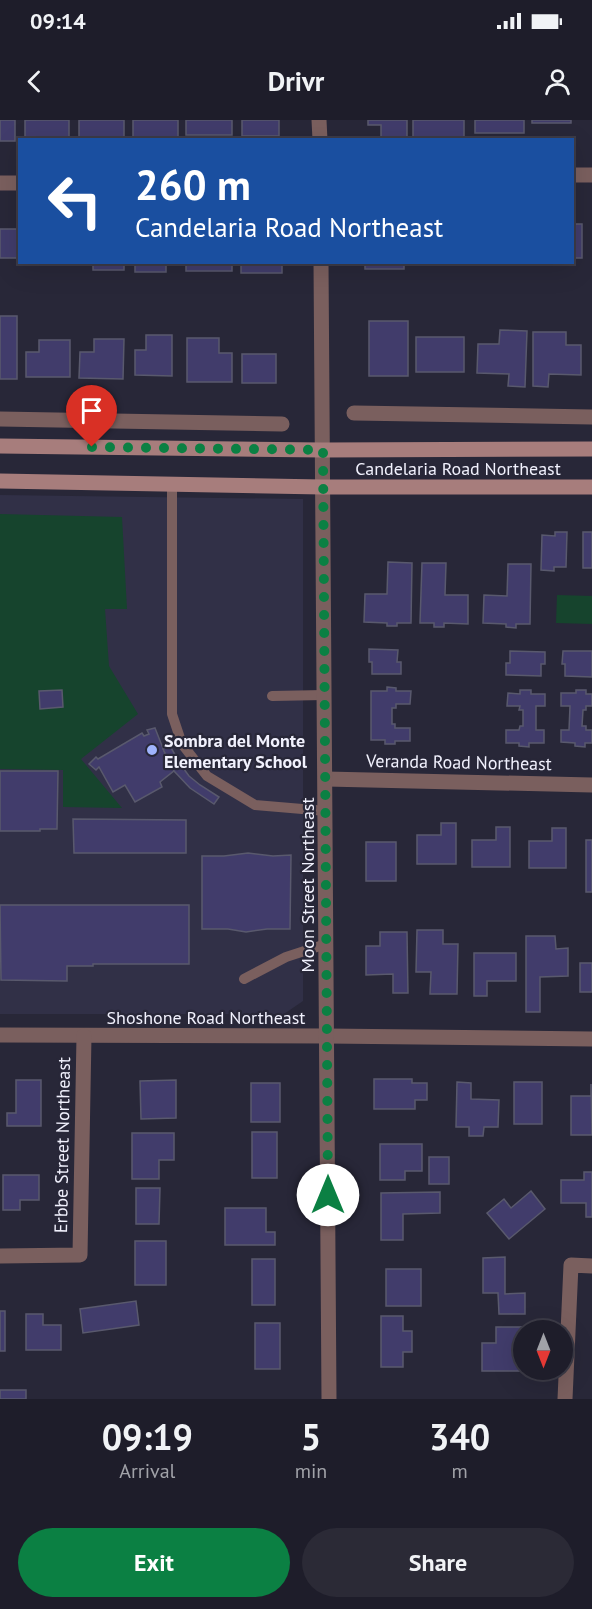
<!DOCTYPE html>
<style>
body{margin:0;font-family:"PT Sans",sans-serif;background:#2b2a36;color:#f1f3f6;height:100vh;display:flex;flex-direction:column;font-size:22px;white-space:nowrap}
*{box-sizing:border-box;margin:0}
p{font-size:20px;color:#a1a2a8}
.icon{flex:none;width:33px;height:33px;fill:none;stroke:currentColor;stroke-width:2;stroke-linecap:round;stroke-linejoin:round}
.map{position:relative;height:1279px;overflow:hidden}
.panel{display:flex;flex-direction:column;background:#1e1d2a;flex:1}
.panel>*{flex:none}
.hud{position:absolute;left:18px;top:18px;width:556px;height:126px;border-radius:0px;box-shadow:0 6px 24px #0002,0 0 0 2px #3c3b47;background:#1a4fa0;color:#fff;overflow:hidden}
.needle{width:39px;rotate:180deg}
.buttons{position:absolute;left:513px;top:1200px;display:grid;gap:12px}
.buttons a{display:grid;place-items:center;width:60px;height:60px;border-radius:50%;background:#1e1d2a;box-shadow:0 6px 24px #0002,0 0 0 2px #3c3b47;font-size:30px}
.pin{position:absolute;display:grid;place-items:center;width:51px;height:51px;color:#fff;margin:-62px -26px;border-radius:50% 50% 50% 0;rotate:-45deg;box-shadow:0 0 6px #0007}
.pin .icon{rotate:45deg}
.me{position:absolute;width:66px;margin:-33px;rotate:0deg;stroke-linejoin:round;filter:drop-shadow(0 0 4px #0008)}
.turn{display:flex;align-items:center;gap:21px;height:126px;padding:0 18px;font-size:27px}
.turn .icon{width:78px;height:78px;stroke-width:2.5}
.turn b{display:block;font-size:42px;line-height:51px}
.eta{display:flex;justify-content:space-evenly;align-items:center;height:102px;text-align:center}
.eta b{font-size:36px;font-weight:600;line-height:42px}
.action{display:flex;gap:12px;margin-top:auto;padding:12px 18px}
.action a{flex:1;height:69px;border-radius:36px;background:#0b8043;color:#fff;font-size:24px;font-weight:600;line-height:69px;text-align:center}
.action a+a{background:#2b2a36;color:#f1f3f6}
.status{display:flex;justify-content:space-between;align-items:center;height:42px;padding:0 30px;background:#1e1d2a;direction:ltr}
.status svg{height:16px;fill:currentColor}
header{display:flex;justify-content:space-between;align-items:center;height:78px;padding:0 18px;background:#1e1d2a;font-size:27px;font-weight:600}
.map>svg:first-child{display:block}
.built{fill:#313047}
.green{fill:#16442d}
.building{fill:#413c6b;stroke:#59596d;stroke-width:1.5}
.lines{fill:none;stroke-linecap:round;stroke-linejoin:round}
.service{stroke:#7a5f5e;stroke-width:10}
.minor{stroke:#7a5f5e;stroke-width:15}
.tertiary{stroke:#7a5f5e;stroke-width:15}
.secondary{stroke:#a77d7c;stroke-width:15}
.route{stroke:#0b8043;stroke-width:10;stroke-dasharray:0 18}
.poi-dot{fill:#9fb3fd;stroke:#282738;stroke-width:2}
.labels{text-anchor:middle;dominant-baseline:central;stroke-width:4.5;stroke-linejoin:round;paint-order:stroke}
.street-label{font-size:18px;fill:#f1f1fd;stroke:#282738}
.poi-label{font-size:18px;font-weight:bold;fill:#f1f1fd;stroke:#282738;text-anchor:start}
</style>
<div class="status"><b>09:14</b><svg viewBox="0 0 49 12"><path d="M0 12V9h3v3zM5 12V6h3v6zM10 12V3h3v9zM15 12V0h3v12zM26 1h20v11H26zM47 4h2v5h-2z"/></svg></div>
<header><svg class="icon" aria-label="back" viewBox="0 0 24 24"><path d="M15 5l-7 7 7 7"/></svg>Drivr<svg class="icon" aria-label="person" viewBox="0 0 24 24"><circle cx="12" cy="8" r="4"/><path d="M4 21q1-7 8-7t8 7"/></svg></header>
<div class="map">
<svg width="592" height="1279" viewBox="0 0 592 1279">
<rect width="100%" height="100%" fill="#282738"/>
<polygon class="built" points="0,375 303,379 303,881 284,894 0,894"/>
<g class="green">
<polygon points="0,394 122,397 127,489 105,489 109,546 138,594 81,639 122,688 63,687 63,650 0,649"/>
<polygon points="557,475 592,476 592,504 556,503"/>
</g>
<g class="building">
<rect x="0" y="0" width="15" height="21"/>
<rect x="25" y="0" width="44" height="19"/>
<rect x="79" y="0" width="45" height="17"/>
<rect x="133" y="0" width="45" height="19"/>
<rect x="186" y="0" width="46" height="15"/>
<rect x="242" y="0" width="37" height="16"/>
<polygon points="368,0 407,0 407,20 381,20 381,5 368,5"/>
<rect x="413" y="0" width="51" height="20"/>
<rect x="475" y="0" width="49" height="13"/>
<rect x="532" y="0" width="39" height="3"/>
<rect x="573" y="104" width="9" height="34"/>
<rect x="0" y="109" width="17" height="29"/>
<rect x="93" y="142" width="31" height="8"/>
<rect x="135" y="142" width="31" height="10"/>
<rect x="186" y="142" width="46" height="9"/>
<rect x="241" y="142" width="41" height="11"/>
<rect x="365" y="142" width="39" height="7"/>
<rect x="0" y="196" width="17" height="63"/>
<rect x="369" y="201" width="39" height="55"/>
<polygon points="500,210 527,211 525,267 508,266 509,254 477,253 478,224 499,224"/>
<polygon points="533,212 566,212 566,225 581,225 581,255 549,254 548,267 533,266"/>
<polygon points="146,215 172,215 172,256 135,255 135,230 146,230"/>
<rect x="416" y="217" width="48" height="35"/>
<polygon points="187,218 219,218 219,233 232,233 232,262 187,262"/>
<polygon points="94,219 124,219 123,259 79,258 80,232 94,232"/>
<polygon points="39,220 70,220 70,257 26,257 26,232 39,232"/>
<rect x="242" y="234" width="34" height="29"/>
<polygon points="555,412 567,412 566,447 554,447 554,451 541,450 542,415 555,416"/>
<rect x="583" y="412" width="9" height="36"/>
<polygon points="388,442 412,443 411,503 397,503 397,506 387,506 387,503 364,502 365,474 387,474"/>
<polygon points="422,443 446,443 445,475 468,475 468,504 444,503 444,507 434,507 434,503 420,503"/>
<polygon points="508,444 531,444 530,504 516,504 516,508 506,507 506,504 483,503 484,475 507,476"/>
<polygon points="369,529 398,530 397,542 401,542 401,554 372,554 372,542 369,542"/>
<polygon points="510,531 545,532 545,544 541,544 541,556 506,555 506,543 510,543"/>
<polygon points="563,531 592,531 592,557 565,556 565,544 562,544"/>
<polygon points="387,567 396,568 396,571 411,571 410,584 396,584 396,588 392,588 392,604 395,604 395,608 410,608 410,621 395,621 395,624 385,624 385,620 371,620 371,571 387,571"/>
<polygon points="62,570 63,587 40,589 39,571"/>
<polygon points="520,570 531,570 531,574 545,574 545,586 536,586 536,610 544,610 544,623 529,623 529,627 519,626 519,623 506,623 506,610 519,610 520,606 523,606 523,590 519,590 520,586 507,586 508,573 520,574"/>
<polygon points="576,570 586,570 586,574 592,574 592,586 586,586 586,590 583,590 582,606 586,606 586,610 592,610 592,623 585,623 585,627 575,626 575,623 561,622 561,610 569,610 570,586 561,586 561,573 576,573"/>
<polygon points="155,608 166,636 175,650 160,662 162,667 135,682 125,665 113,672 99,647 96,650 89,644 96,637 98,639 142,613 144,616 149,614 147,610"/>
<polygon points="170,626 181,645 189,656 200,665 219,677 214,684 190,668 174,651 163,629"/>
<polygon points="0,651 58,651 57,709 40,709 40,711 0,711"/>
<polygon points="73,699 186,700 186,733 74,733"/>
<polygon points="441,703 456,703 456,744 417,744 417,715 441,715"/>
<polygon points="496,707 510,707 510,747 472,747 472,720 496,720"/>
<polygon points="552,708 566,708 566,748 529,748 529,721 552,721"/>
<rect x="586" y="720" width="6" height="52"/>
<rect x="366" y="722" width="30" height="39"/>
<polygon points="248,733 273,736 291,735 290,809 267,809 246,812 228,809 202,809 202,736 224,736"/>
<polygon points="0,785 189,785 189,844 93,844 93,846 67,846 67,861 1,860"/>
<polygon points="417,810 443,810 443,824 458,824 457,874 430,874 431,852 416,852"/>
<polygon points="380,812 407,812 408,873 393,873 393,854 366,855 366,826 380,826"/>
<polygon points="526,816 555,816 556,829 568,828 568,856 540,857 540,892 526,892"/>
<polygon points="474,833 516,833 516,861 487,861 487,876 474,876"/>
<rect x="580" y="843" width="12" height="29"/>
<polygon points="374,959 412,959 412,963 427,963 427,980 415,980 415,989 374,989"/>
<polygon points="16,960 41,960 41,1006 7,1006 7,993 16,993"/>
<polygon points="176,960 176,998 141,999 140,961"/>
<polygon points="457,962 471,963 471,979 499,980 498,1007 484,1007 483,1016 469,1016 469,1007 456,1007"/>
<rect x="514" y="962" width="28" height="42"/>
<rect x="251" y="963" width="29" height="39"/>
<polygon points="591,964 592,1015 571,1015 571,976 591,976"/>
<rect x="252" y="1012" width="25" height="46"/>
<polygon points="132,1013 174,1013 174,1040 159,1040 159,1059 132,1059"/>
<polygon points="380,1024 422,1024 422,1051 405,1051 405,1060 380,1060"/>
<rect x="429" y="1037" width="20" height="27"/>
<polygon points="584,1052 592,1052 592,1097 586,1097 586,1083 561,1083 561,1060 584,1060"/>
<polygon points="3,1055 39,1055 39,1080 20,1080 20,1090 3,1090"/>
<polygon points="136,1068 160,1068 159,1104 136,1104"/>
<polygon points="531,1071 545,1089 509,1119 487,1093 504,1079 511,1088"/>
<polygon points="440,1072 440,1093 403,1094 403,1120 381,1120 381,1073"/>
<polygon points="225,1088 266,1088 266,1112 275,1112 275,1125 225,1125"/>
<rect x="135" y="1121" width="31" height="44"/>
<polygon points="505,1137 505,1174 525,1173 525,1194 499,1194 498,1173 483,1173 483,1138"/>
<rect x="252" y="1139" width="23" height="46"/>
<rect x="386" y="1149" width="35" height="37"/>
<polygon points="136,1181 139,1205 83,1213 80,1189"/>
<rect x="0" y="1191" width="5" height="40"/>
<polygon points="26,1194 43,1194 43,1205 61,1205 61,1230 26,1230"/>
<polygon points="381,1196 403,1196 403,1211 412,1211 412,1232 403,1232 403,1247 381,1247"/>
<rect x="255" y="1203" width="25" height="46"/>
<polygon points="496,1207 523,1207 523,1251 482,1251 482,1223 496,1223"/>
<rect x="0" y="1270" width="26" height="9"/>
</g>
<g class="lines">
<g class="service">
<polyline points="172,364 172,594 182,624 207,656 255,685 326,691"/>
<polyline points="272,576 324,575"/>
<polyline points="244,859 286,837 326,824"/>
</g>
<g class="minor">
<polyline points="573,55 592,55"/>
<polyline points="0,63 20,63"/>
<polyline points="354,293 592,297"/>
<polyline points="0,299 282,304"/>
<polyline points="326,659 592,665"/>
<polyline points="0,915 327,916 592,919"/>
<polyline points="0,1136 80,1135 84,916"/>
<polyline points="565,1279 571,1145 592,1146"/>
</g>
<g class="tertiary">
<polyline points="319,0 320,20"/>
<polyline points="321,142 329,1279"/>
</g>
<g class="secondary">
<polyline points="0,326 323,330 592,329"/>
<polyline points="0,361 322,367 592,367"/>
</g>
</g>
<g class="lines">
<polyline class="route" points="92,327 323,330 328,1075"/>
</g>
<circle class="poi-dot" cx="152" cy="630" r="6"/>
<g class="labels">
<g class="street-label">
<text x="458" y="348">Candelaria Road Northeast</text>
<text transform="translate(459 642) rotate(1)">Veranda Road Northeast</text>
<text transform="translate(307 765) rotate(-90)">Moon Street Northeast</text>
<text x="206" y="897">Shoshone Road Northeast</text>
<text transform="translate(62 1025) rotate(-89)">Erbbe Street Northeast</text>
</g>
<g class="poi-label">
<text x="164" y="620">Sombra del Monte<tspan x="164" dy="21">Elementary School</tspan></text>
</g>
</g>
</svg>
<div class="buttons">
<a><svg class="needle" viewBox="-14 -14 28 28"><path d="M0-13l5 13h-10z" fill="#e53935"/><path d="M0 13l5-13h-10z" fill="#a1a2a8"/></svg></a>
</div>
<div class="pin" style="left:92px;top:327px;background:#d93025"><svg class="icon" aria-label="arrive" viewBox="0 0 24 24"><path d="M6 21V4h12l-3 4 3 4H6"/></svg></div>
<svg class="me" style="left:328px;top:1075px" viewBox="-20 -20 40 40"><circle r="19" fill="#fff"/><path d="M0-13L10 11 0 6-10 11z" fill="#0b8043"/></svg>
<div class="hud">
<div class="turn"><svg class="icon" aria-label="left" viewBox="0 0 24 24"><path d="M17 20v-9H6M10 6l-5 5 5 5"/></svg><div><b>260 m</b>Candelaria Road Northeast</div></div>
</div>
</div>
<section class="panel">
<div class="eta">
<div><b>09:19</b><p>Arrival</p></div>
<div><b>5</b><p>min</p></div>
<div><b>340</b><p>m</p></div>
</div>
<div class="action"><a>Exit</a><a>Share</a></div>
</section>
